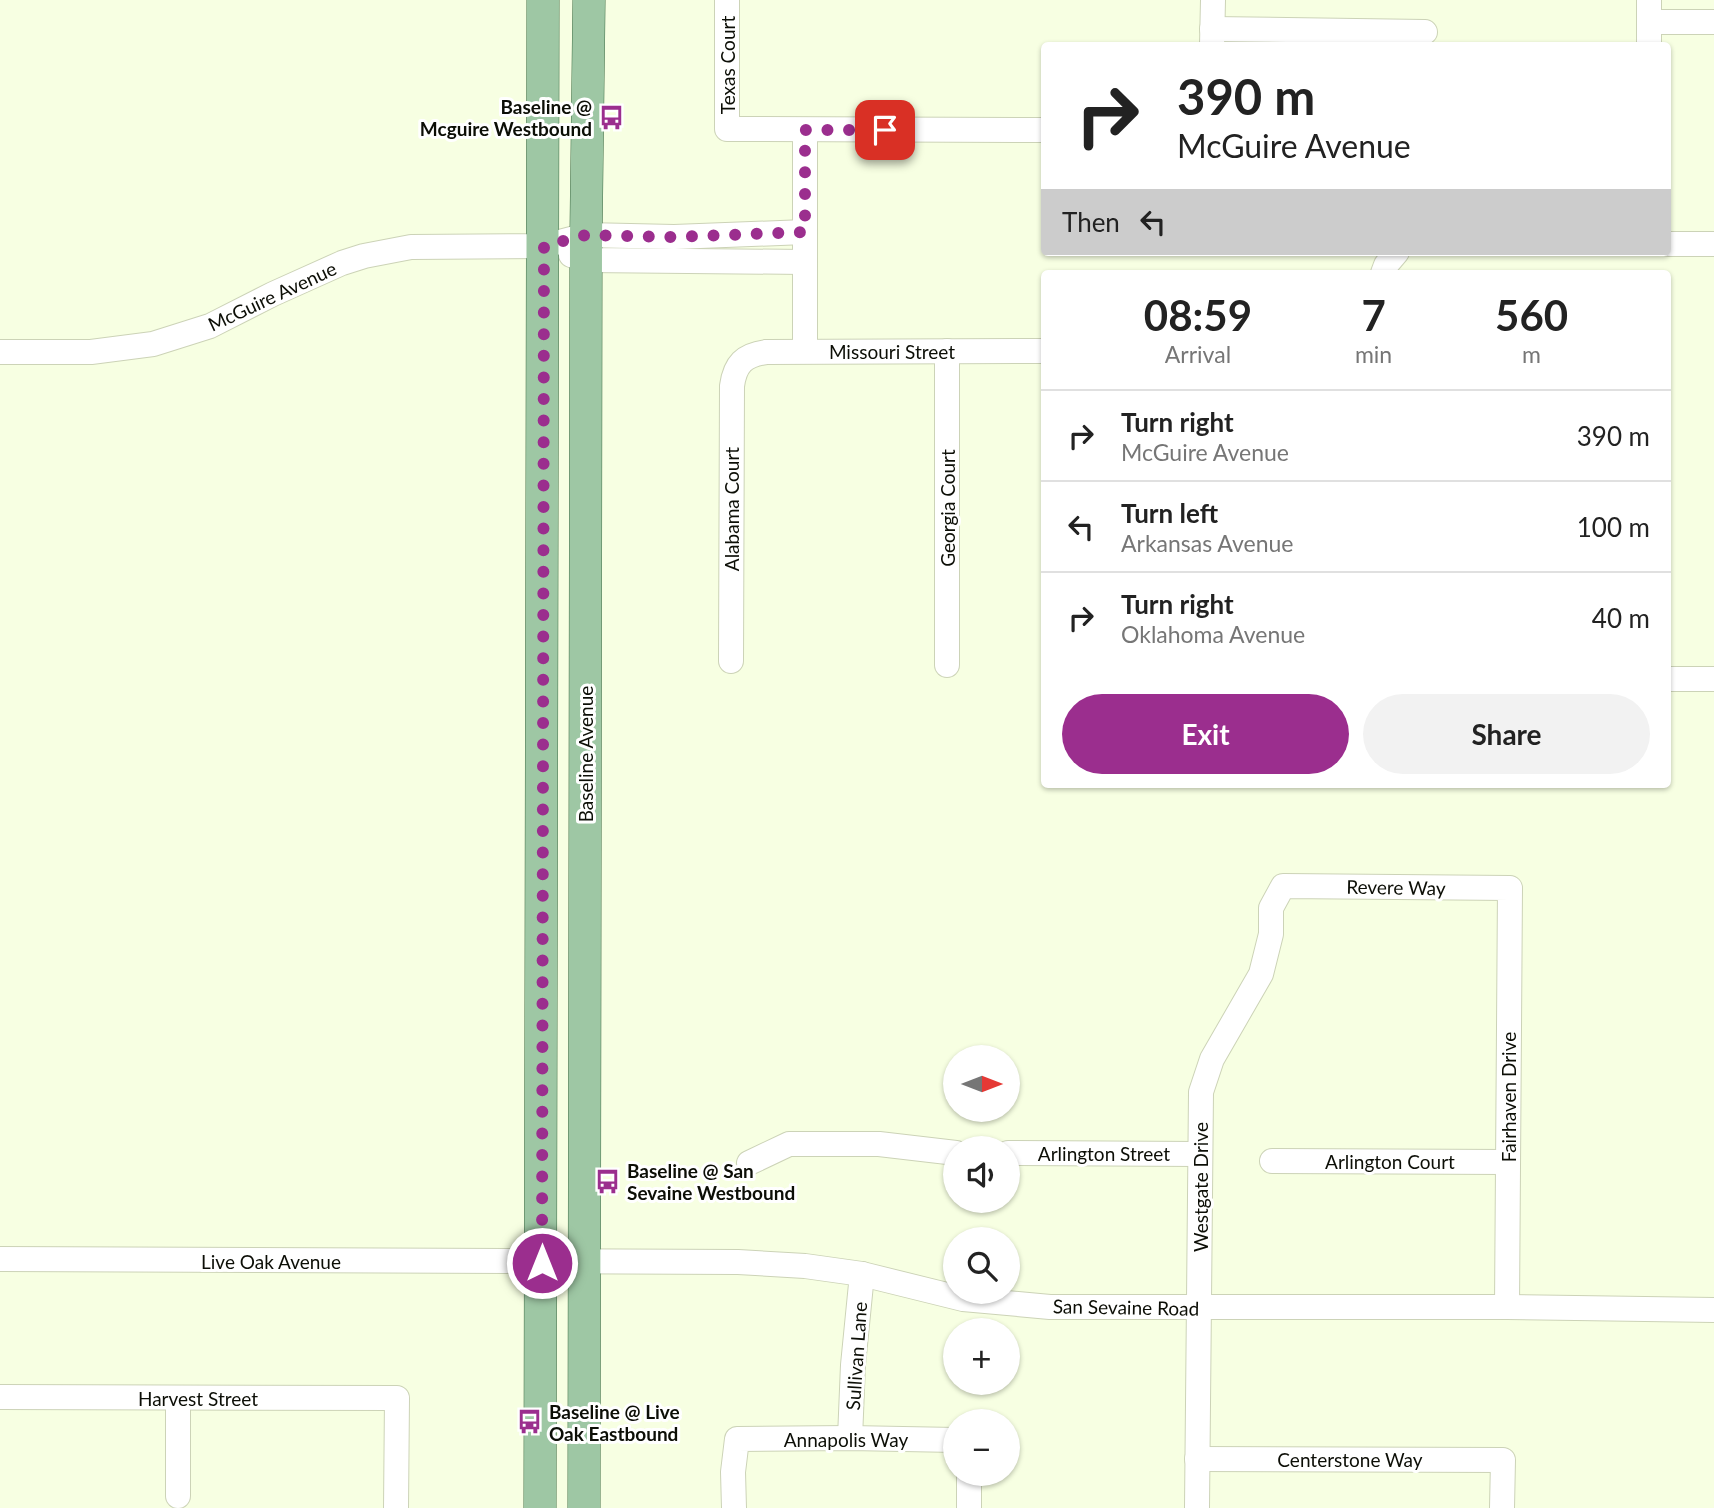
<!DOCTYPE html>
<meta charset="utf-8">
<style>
body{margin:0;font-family:Lato,sans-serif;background:#f2f2f2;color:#222;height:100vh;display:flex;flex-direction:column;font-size:26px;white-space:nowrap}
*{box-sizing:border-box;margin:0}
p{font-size:23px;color:#767676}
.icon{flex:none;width:38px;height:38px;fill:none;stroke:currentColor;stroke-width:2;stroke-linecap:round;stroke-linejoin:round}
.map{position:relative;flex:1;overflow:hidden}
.panel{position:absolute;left:1041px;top:270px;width:630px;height:518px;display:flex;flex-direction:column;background:#fff;border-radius:7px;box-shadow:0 2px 5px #0004}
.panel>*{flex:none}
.top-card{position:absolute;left:1041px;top:42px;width:630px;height:214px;border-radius:7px;box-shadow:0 2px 5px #0004;background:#fff;color:#222;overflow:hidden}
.needle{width:46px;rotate:90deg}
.fabs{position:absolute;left:943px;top:1045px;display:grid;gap:14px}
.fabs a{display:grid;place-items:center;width:77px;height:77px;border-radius:50%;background:#fff;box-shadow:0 2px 5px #0004;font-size:35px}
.pin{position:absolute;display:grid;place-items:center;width:60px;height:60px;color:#fff;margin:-30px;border-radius:14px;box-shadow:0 4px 10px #0006}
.me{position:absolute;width:77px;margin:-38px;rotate:0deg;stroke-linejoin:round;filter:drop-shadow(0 0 5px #0008)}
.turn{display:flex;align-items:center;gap:24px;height:147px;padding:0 21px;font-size:32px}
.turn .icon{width:91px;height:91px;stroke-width:2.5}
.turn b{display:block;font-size:49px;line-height:60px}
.then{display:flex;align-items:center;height:66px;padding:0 21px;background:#0003;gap:14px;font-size:26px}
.eta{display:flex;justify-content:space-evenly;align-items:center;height:119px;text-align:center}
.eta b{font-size:42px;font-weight:700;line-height:49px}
.button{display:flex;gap:14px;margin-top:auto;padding:14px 21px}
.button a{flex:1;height:80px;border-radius:42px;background:#9b2e8e;color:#fff;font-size:28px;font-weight:700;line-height:80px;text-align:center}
.button a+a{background:#f2f2f2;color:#222}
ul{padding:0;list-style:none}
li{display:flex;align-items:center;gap:21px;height:91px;padding:0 21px;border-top:2px solid #e0e0e0}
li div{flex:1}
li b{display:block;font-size:26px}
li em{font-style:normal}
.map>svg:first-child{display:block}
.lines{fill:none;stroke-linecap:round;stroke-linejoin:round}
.minor-casing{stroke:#ccd3b7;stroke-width:26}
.major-casing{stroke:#416e46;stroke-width:33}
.minor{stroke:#fff;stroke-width:24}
.major{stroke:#9ec7a4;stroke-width:32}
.route{stroke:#9b2e8e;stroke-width:12;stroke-dasharray:0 21.6}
.labels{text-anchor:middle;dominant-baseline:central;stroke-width:6;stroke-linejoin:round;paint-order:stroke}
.street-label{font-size:19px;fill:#0c0e06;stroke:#fff}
.poi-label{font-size:19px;font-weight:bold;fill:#0c0e06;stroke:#fff;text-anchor:start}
</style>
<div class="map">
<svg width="1714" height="1508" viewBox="0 0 1714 1508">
<rect width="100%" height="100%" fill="#f7ffe2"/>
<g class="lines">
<defs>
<g id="minor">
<polyline points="727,0 727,129 1045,130"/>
<polyline points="1649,22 1714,22"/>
<polyline points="1212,29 1425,32"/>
<polyline points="1212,45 1213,0"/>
<polyline points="1649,46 1649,0"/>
<polyline points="805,130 805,351"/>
<polyline points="1668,244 1714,244"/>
<polyline points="571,255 586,260 805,262"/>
<polyline points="1383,273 1386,265 1397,252"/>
<polyline points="0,352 91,352 153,344 210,326 273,294 342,263 364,256 411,247 544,246 586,235 674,237 805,232"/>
<path d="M 731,661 L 732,386 C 735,364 744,355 766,352 L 1045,351"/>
<polyline points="947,665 947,351"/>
<polyline points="1668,679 1714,679"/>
<polyline points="1008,1153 1199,1154"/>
<polyline points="1272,1161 1507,1162"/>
<polyline points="749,1163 789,1144 879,1144 956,1153"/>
<polyline points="0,1259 738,1262 805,1266 862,1274 963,1299 1050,1307 1507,1307 1714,1310"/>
<polyline points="0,1397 397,1398 396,1508"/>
<polyline points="178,1398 178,1496"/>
<polyline points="850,1438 853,1365 862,1274"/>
<polyline points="1197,1459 1503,1460 1502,1508"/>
<polyline points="734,1508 733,1472 737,1439 850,1438 956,1440"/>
<polyline points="969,1508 969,1474"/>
<polyline points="1197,1508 1201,1092 1212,1059 1261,974 1271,934 1271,908 1283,886 1510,888 1507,1307"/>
</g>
<g id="major">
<polyline points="540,1508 543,0"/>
<polyline points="584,1508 586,235 589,0"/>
</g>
</defs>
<use href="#minor" class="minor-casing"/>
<use href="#major" class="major-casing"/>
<use href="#minor" class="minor"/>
<use href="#major" class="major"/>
</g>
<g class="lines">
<polyline class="route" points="542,1263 544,246 586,235 674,237 805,232 805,130 885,130"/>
</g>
<defs>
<symbol id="bus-bare" viewBox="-9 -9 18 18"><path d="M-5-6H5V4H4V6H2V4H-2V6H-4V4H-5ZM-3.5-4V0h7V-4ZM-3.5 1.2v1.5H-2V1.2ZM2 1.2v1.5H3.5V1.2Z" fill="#9b2e8e" stroke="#fff" stroke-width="2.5" paint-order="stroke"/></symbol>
</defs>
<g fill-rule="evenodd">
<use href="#bus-bare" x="594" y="100" width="35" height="35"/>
<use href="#bus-bare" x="590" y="1164" width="35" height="35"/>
<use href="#bus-bare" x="512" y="1404" width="35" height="35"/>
</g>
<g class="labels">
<g class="street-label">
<text transform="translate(727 65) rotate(-90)">Texas Court</text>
<text transform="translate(272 296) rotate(-25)">McGuire Avenue</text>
<text x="892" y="351">Missouri Street</text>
<text transform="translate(947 508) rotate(-90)">Georgia Court</text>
<text transform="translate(731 509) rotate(-90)">Alabama Court</text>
<text transform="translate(585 754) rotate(-90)">Baseline Avenue</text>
<text transform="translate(1396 887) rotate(1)">Revere Way</text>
<text transform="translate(1508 1097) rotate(-90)">Fairhaven Drive</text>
<text x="1104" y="1153">Arlington Street</text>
<text x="1390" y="1161">Arlington Court</text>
<text transform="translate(1200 1187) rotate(-90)">Westgate Drive</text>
<text x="271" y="1261">Live Oak Avenue</text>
<text transform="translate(1126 1307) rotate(1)">San Sevaine Road</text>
<text transform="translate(856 1356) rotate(-86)">Sullivan Lane</text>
<text x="198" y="1398">Harvest Street</text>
<text x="846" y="1439">Annapolis Way</text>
<text x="1350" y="1459">Centerstone Way</text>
</g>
<g class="poi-label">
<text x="592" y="106" text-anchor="end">Baseline @<tspan x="592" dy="22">Mcguire Westbound</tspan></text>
<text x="627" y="1170">Baseline @ San<tspan x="627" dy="22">Sevaine Westbound</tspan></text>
<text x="549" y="1411">Baseline @ Live<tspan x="549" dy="22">Oak Eastbound</tspan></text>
</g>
</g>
</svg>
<div class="fabs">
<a><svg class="needle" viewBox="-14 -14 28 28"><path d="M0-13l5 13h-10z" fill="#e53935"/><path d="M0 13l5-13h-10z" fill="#767676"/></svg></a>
<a><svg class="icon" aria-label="sound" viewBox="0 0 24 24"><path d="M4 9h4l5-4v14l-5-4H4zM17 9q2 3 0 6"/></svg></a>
<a><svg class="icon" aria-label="search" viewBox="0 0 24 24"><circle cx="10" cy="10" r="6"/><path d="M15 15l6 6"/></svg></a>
<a>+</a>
<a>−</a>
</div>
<div class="pin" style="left:885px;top:130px;background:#d93025"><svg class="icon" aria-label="arrive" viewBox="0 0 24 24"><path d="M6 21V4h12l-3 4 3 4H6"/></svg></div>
<svg class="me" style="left:542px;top:1263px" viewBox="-20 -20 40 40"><circle r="17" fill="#9b2e8e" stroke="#fff" stroke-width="3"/><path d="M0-11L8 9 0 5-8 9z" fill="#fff"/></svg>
<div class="top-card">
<div class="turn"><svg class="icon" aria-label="right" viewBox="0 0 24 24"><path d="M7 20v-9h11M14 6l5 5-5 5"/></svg><div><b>390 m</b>McGuire Avenue</div></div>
<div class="then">Then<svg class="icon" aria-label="left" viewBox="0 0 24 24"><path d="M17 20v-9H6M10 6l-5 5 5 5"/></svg></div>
</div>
<section class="panel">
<div class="eta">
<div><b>08:59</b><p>Arrival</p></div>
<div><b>7</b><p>min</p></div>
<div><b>560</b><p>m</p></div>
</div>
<ul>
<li><svg class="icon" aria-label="right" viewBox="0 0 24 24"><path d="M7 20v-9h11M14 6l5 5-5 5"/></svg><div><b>Turn right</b><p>McGuire Avenue</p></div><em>390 m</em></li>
<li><svg class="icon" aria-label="left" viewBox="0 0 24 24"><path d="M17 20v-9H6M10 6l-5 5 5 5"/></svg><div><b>Turn left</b><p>Arkansas Avenue</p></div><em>100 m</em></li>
<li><svg class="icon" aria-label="right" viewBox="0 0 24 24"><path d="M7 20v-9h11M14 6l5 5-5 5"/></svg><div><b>Turn right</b><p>Oklahoma Avenue</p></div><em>40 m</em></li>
</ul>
<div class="button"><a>Exit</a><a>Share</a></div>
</section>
</div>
